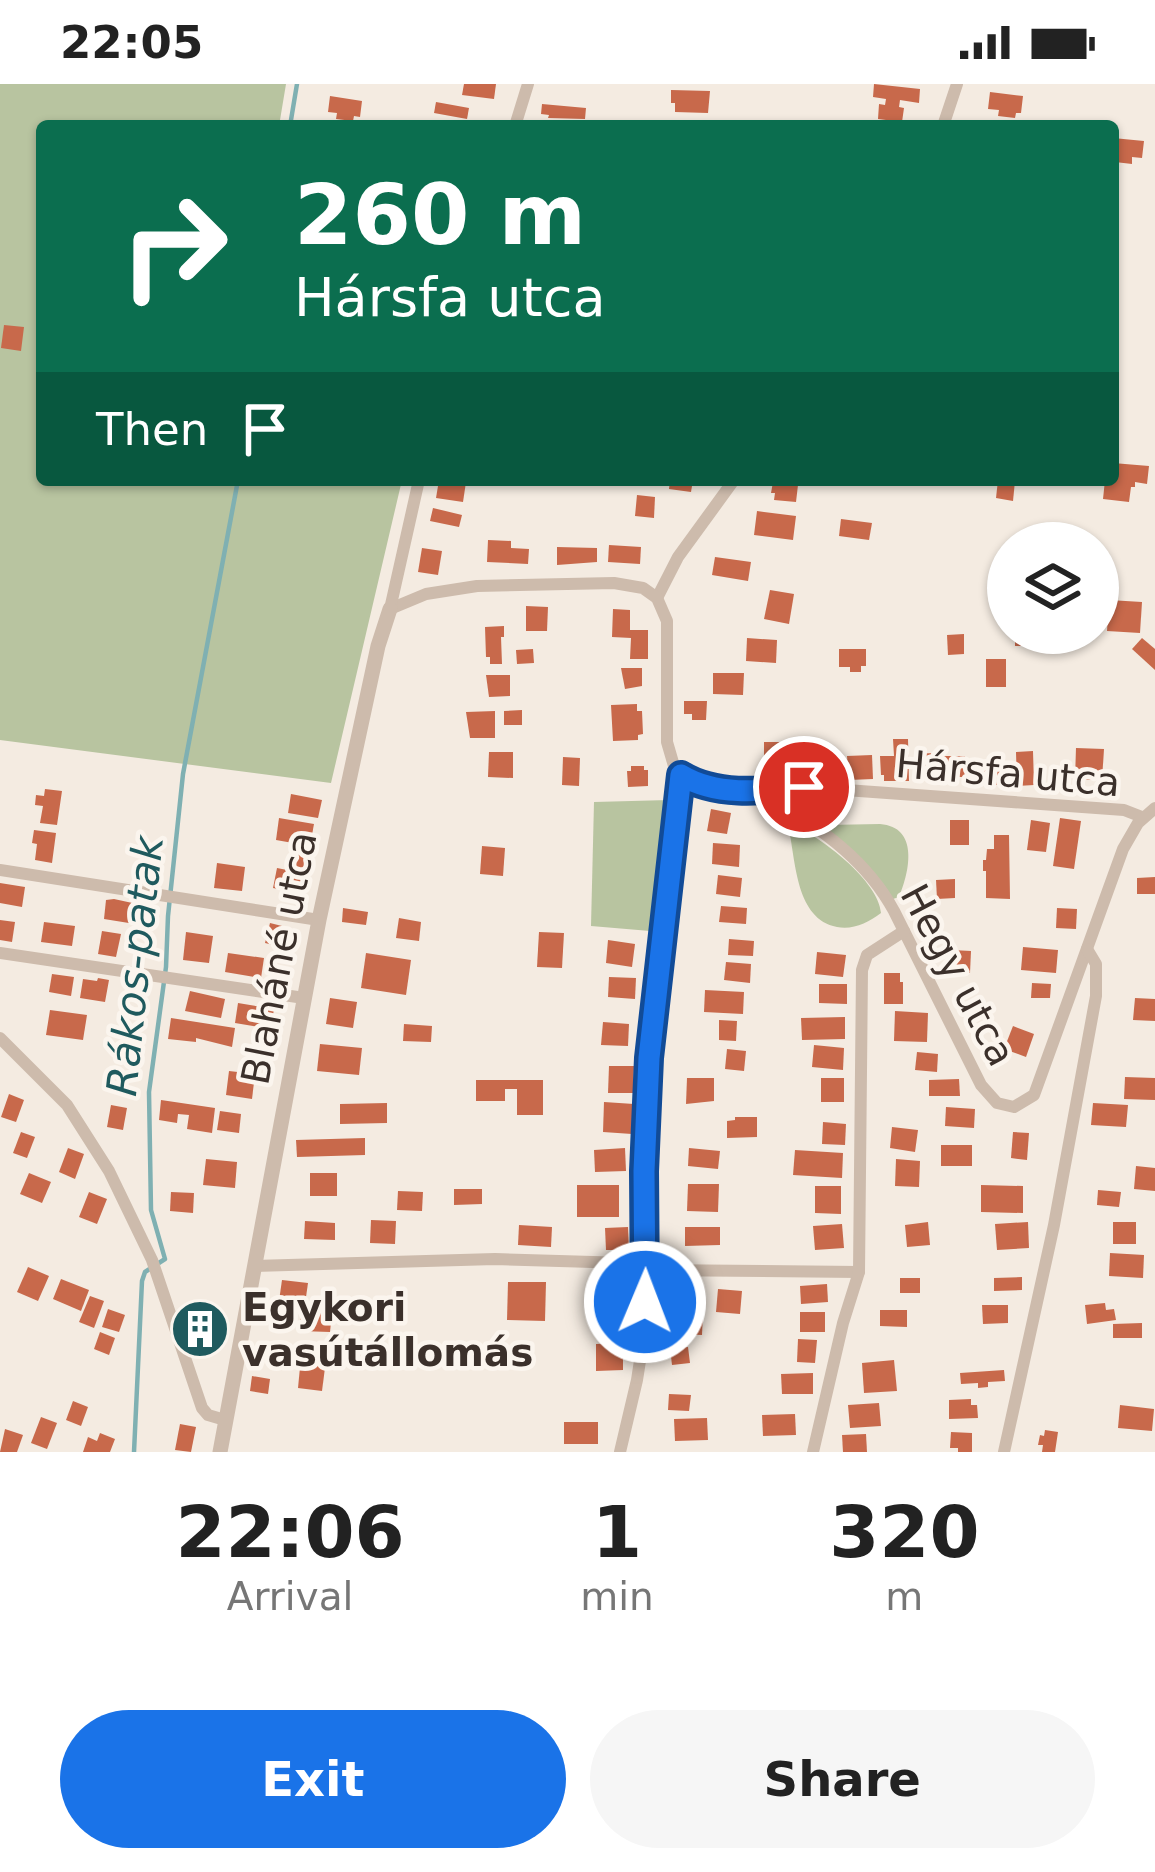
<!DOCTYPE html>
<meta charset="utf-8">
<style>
body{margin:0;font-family:"DejaVu Sans",sans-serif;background:#f6f6f6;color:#222;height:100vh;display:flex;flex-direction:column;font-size:45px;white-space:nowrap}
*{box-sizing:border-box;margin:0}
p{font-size:39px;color:#767676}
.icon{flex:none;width:66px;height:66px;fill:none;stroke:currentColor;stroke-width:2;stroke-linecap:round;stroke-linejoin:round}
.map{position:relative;height:1368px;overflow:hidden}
.panel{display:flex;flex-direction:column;background:#fff;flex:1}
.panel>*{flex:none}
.top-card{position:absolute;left:36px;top:36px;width:1083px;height:366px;border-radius:12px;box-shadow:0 3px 9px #0004;background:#0b6e4f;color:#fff;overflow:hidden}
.fabs{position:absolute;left:987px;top:438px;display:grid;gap:24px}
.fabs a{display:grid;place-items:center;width:132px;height:132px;border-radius:50%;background:#fff;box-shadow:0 3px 9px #0004;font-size:60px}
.pin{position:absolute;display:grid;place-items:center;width:102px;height:102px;color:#fff;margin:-51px;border:6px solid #fff;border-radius:50%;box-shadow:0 3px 12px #0007}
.me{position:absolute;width:132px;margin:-66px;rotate:1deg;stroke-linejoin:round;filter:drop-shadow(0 0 9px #0008)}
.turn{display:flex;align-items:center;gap:42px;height:252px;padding:0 60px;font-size:54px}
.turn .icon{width:156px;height:156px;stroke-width:2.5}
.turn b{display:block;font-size:84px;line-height:102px}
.then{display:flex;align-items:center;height:114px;padding:0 60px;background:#0003;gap:24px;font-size:45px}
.eta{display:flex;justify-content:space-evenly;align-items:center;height:204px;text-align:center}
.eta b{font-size:72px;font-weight:700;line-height:84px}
.action{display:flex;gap:24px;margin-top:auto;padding:24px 60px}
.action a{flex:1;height:138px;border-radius:72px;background:#1a73e8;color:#fff;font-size:48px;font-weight:700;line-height:138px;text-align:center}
.action a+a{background:#f6f6f6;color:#222}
.status{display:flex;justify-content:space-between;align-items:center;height:84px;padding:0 60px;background:#fff;direction:ltr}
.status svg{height:33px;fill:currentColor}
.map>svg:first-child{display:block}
.green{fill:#b8c4a0}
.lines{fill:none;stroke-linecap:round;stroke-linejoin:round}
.stream{stroke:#7fb0b2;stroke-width:4.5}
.building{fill:#c8694b}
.minor{stroke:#cdbbac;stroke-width:12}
.tertiary{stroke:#cdbbac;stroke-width:15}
.route-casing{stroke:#114b97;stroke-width:30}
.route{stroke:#1a73e8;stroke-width:21}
.labels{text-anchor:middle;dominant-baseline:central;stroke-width:9;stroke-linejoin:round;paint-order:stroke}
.street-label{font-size:39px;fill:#3b302b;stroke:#fbf5ee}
.poi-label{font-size:39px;font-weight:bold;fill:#3b302b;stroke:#fbf5ee;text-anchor:start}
.water-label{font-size:42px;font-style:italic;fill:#1f5a5e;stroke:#fbf5ee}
</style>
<div class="status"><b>22:05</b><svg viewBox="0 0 49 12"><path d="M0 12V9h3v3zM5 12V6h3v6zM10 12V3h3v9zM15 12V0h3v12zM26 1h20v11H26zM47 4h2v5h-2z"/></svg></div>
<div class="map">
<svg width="1155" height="1368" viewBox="0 0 1155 1368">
<rect width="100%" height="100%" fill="#f4ebe1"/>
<g class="green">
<polygon points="0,0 286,0 279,42 42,42 42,396 402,396 331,699 0,656"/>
<polygon points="669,716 650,847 591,842 594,718"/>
<path d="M 880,740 C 919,743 910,787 899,813 L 893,815 C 877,786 851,767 825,746 L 827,741 Z"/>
<path d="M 793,741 C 821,753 879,797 881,829 C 868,839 853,846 837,843 C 796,835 796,779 789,746 Z"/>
</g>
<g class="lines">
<g class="stream">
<polyline points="290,42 297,0"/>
<polyline points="134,1368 142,1197 145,1188 165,1175 151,1126 149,1008 166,883 168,832 183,690 238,396"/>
</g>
</g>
<g class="building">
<polygon points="464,0 496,0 494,15 462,11"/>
<polygon points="874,0 920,5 919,19 900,16 899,23 904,24 902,38 878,35 879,20 885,21 886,15 873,13"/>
<polygon points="671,6 710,7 708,29 675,28 675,19 671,19"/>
<polygon points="990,8 1023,12 1021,29 1016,29 1015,34 998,32 999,26 988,25"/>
<polygon points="330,12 362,17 360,33 354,32 353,37 336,35 337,29 328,28"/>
<polygon points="436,18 469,24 467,35 434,29"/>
<polygon points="542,20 586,24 585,35 548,34 549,31 541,30"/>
<polygon points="1113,54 1144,57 1142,74 1132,73 1132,80 1115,78"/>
<polygon points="4,241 24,243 21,267 1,264"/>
<polygon points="1113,379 1149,382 1147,400 1135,398 1135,403 1131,403 1129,418 1103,415 1105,396 1113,396"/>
<polygon points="439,396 466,398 463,418 436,414"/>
<polygon points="670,396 693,396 691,408 669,405"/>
<polygon points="998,396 1015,397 1013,417 996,414"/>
<polygon points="773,398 798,401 796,418 774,416 775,409 771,409"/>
<polygon points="637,411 655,413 654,434 635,432"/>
<polygon points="433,424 462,431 459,443 430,437"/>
<polygon points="757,427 796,432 793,456 754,451"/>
<polygon points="841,435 872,439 869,456 839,452"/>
<polygon points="488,456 511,457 511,464 529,465 528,480 487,478"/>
<polygon points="609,461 641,463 640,480 608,478"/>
<polygon points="557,463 597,464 597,478 557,481"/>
<polygon points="422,464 442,467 438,491 418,488"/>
<polygon points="715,473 751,478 748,497 712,491"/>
<polygon points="770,506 794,510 789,540 764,535"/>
<polygon points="1109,516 1142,518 1140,549 1107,547"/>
<polygon points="526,522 548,523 547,547 526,547"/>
<polygon points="613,525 630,526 630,546 648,546 648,575 630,575 631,554 612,553"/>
<polygon points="504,542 504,553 501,553 502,580 490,580 490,573 486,573 485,543"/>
<rect x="1015" y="549" width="22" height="13"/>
<polygon points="964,550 964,570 948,571 947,551"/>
<polygon points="747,554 777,556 776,579 746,577"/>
<polygon points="1142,554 1155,565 1155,586 1132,565"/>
<polygon points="533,565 534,579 517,580 516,566"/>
<polygon points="839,565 866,565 866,582 861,582 861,588 850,588 850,583 839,583"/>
<rect x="986" y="575" width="20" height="28"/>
<polygon points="621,584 642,584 642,602 625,605"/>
<polygon points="713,589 744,589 743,611 713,610"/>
<polygon points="486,591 510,591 510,612 489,613"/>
<polygon points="684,617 707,617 706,636 692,636 692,630 684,630"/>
<polygon points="637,620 637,627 642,627 643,650 638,651 638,656 613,657 611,621"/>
<polygon points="522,626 522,641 504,641 504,627"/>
<polygon points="495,627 495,654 470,654 466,628"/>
<polygon points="893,655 908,655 909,697 884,697 884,691 881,691 880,672 894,672"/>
<polygon points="764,658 789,658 789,688 764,687"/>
<polygon points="1076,664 1104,665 1102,696 1075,695"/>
<polygon points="833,665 836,689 809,692 807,667"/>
<polygon points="1033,667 1034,701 1017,702 1016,668"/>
<polygon points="489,668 513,668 513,694 488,693"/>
<polygon points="933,669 934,691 917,691 917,670"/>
<polygon points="872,671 873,695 849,696 847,672"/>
<polygon points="944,672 965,672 966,693 945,693"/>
<polygon points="563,673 580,674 579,702 562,701"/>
<polygon points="631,682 644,682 644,686 648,686 648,702 628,703 627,687 631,687"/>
<polygon points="984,684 1004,684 1005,701 984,701"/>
<polygon points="45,705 62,707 57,741 40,739 43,722 35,721 36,711 44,712"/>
<polygon points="291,710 322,716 318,734 288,729"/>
<polygon points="711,725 731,729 727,750 707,747"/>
<polygon points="279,734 314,740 310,762 276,756"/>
<polygon points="1060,734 1081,737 1074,785 1053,782"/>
<rect x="950" y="736" width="19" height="25"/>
<polygon points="1031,736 1050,739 1046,768 1027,766"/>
<polygon points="34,746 56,749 52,779 35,776 37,760 32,759"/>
<polygon points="994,751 1009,751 1010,815 986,814 986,787 983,787 983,776 986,776 987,765 994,765"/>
<polygon points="713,759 740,761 739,783 712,780"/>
<polygon points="482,762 505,764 503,792 480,790"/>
<polygon points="292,767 309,771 306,787 289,783"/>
<polygon points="217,779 245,783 242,807 214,804"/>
<polygon points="277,784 307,790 303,810 273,804"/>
<polygon points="718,791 742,794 740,813 716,810"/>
<polygon points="1155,793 1155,810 1137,810 1137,794"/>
<polygon points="955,795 955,814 937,815 936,796"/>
<polygon points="0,799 25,803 22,823 0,819"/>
<polygon points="114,815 137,820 135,840 104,835 106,816"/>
<polygon points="721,822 747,824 746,840 719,838"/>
<polygon points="343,824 368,828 366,841 342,838"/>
<polygon points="1057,824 1077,825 1076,845 1056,844"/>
<polygon points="399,834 421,838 419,857 396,854"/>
<polygon points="0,836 15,838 12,858 0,856"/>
<polygon points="44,838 75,842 72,862 41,858"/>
<polygon points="270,839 286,843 282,863 265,859"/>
<polygon points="102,847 121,850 116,873 98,870"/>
<polygon points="186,848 213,852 209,879 183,876"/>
<polygon points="539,848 564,849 562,884 537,883"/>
<polygon points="729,855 754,857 753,872 728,871"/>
<polygon points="608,856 635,860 632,883 606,879"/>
<polygon points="1023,863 1058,866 1056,889 1021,886"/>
<polygon points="952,866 971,867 970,889 951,888"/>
<polygon points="817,868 846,871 843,893 815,890"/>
<polygon points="228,869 264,874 261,894 225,888"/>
<polygon points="366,869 411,876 406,911 361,904"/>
<polygon points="726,878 751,880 750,899 724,896"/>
<polygon points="884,889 900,889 900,898 903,898 903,920 884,920"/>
<polygon points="52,890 74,893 71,912 49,908"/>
<polygon points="609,893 636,894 635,915 608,913"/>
<polygon points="98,894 109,896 105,918 80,914 83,895 97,897"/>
<polygon points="1032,899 1051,900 1050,914 1031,914"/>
<polygon points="819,900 847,900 847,920 819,919"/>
<polygon points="705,906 744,908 743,930 704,928"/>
<polygon points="190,907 225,915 221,934 185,927"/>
<polygon points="330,914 357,918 353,944 326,940"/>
<polygon points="1135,914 1155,915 1155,937 1133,936"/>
<polygon points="238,919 274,925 271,945 235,939"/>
<polygon points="50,926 87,931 83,956 46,951"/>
<polygon points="895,927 928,929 927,958 894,957"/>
<polygon points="845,933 845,955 802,956 801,934"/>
<polygon points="171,934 235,944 232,963 196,954 196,958 168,955"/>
<polygon points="719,936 737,937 736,957 719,956"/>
<polygon points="603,938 629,940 628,962 601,961"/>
<polygon points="404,940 432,942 431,958 403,957"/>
<polygon points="1013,942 1034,950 1026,973 1004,965"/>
<polygon points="320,960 362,964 359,991 317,987"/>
<polygon points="814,961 844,964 843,986 812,983"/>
<polygon points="727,965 746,967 744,987 725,985"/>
<polygon points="917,968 938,970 937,988 915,986"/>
<polygon points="609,982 634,982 633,1009 608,1009"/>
<polygon points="229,987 255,990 252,1015 226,1011"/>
<polygon points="1125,993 1155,994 1155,1016 1124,1015"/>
<polygon points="687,994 714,994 714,1017 686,1020"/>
<rect x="821" y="994" width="23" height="24"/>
<polygon points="959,995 960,1012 929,1012 929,996"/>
<polygon points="476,996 543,996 543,1031 517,1031 517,1005 505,1005 505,1017 476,1017"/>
<polygon points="9,1010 24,1016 16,1038 1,1033"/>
<polygon points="161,1016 215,1024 212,1049 187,1045 189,1031 178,1030 177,1039 159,1036"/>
<polygon points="604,1018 634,1020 632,1050 603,1048"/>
<polygon points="387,1019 387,1039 340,1040 340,1020"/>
<polygon points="1093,1019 1128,1021 1126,1043 1091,1041"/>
<polygon points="111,1021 127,1024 123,1046 107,1043"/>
<polygon points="946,1023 975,1025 974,1044 945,1042"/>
<polygon points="220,1027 241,1030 239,1049 217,1046"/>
<polygon points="735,1033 757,1033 757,1053 727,1054 727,1037 735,1036"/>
<polygon points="823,1038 846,1040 845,1061 822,1060"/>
<polygon points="892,1043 918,1046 915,1068 890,1064"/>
<polygon points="21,1048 35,1053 27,1074 13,1069"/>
<polygon points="1013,1048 1029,1049 1027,1076 1011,1074"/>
<polygon points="365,1054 365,1071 297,1073 296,1056"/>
<rect x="941" y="1061" width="31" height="21"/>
<polygon points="68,1064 84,1070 75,1095 59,1088"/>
<polygon points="625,1064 626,1087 595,1088 594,1066"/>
<polygon points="689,1064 720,1067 718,1085 688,1082"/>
<polygon points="795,1066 843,1069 842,1094 793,1091"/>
<polygon points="206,1075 237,1078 235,1104 203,1101"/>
<polygon points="896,1075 920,1077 919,1103 895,1102"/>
<polygon points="1136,1082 1155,1084 1155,1107 1134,1105"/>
<polygon points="29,1089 51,1098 42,1119 20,1110"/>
<rect x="310" y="1089" width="27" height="23"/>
<polygon points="688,1100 719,1100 718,1128 687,1127"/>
<rect x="577" y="1101" width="42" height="32"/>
<polygon points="981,1101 1023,1102 1023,1129 981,1128"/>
<polygon points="815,1102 841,1102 841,1130 815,1129"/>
<polygon points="454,1105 482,1105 482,1120 454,1121"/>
<polygon points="1098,1106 1121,1108 1119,1123 1097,1121"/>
<polygon points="398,1107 423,1108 422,1127 397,1126"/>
<polygon points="89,1108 107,1115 97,1140 79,1133"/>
<polygon points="171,1108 194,1109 193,1129 170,1127"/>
<polygon points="371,1136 396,1137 395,1160 370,1159"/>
<polygon points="305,1137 335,1139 335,1156 304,1155"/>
<polygon points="928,1138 930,1161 907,1163 905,1141"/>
<polygon points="1028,1138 1029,1164 997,1166 995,1140"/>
<rect x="1113" y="1138" width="23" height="22"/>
<polygon points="842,1140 844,1164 815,1166 813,1142"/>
<polygon points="519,1141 552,1143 551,1163 518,1161"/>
<polygon points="628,1143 629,1166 606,1166 605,1144"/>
<polygon points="685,1143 720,1143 720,1161 685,1162"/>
<polygon points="1110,1169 1144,1171 1143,1194 1109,1192"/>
<polygon points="28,1183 49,1192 38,1217 17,1208"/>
<polygon points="1022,1193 1022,1206 994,1207 994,1194"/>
<rect x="900" y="1194" width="20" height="15"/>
<polygon points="61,1195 89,1206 81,1227 53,1215"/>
<polygon points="282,1196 308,1199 305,1220 279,1217"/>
<polygon points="508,1198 546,1198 545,1237 507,1236"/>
<polygon points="827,1200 828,1218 801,1220 800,1202"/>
<polygon points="598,1204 625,1204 625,1231 599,1231"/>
<polygon points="718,1205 742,1207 740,1230 716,1228"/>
<polygon points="90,1212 104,1217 94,1244 79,1238"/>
<polygon points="202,1219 216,1266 198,1270 187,1223"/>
<polygon points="1105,1219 1106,1226 1114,1225 1116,1236 1087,1240 1085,1221"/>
<polygon points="982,1221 1008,1221 1008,1239 983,1240"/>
<polygon points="108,1225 125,1231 119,1248 102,1243"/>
<polygon points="880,1226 907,1226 907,1243 880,1242"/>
<polygon points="301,1227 332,1229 330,1248 300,1247"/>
<polygon points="675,1228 703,1229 702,1251 674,1250"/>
<rect x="800" y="1228" width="25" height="20"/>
<polygon points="1142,1239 1142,1254 1113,1254 1113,1240"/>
<polygon points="100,1248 115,1254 109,1271 94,1265"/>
<polygon points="798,1255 817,1256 815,1279 797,1278"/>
<polygon points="623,1259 623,1286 596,1287 596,1260"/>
<polygon points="688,1263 690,1279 672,1281 670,1264"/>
<polygon points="301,1273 326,1276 322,1307 298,1304"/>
<polygon points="894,1276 897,1307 864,1309 862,1279"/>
<polygon points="1004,1286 1005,1297 988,1298 988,1303 978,1304 978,1299 961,1300 960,1289"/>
<polygon points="813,1289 813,1310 782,1310 781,1290"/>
<polygon points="252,1292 270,1295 268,1310 250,1307"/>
<polygon points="669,1310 691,1311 689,1327 668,1326"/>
<polygon points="971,1315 971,1321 977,1321 978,1334 949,1335 949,1316"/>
<polygon points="73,1317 88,1323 81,1342 66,1336"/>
<polygon points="879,1319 881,1342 850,1344 848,1321"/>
<polygon points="1120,1321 1154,1325 1152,1347 1118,1344"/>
<polygon points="795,1330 796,1351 763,1352 762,1331"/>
<polygon points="41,1333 57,1339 47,1365 31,1359"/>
<polygon points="707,1334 708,1356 675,1357 674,1335"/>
<rect x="564" y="1338" width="34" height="22"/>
<polygon points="180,1340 196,1343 191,1368 175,1366"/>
<polygon points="5,1345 23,1351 17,1368 0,1368"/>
<polygon points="1045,1346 1058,1348 1055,1368 1042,1368 1043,1361 1038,1361 1040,1351 1044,1352"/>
<polygon points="951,1348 972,1349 972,1368 958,1368 958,1364 950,1364"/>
<polygon points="100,1349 115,1355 110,1368 83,1368 88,1353 97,1357"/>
<polygon points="866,1350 867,1368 843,1368 842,1351"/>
</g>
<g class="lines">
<g class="minor">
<polyline points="515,42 528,0"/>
<polyline points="943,42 957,0"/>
<polyline points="657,514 678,473 734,396"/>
<polyline points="390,525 426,510 477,502 614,499 643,504 657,514 667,537 667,658 674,682 681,691 704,702 755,708 804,703 1124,726 1142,733"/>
<polyline points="390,525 419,396"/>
<path d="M 756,709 C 810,735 865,773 894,827 L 981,1001 L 997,1019 L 1014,1023 L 1034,1011 L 1123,765 L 1138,739 L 1155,724"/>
<polyline points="0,786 319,836"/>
<polyline points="0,869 304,914"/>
<polyline points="0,954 67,1021 109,1087 152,1176 202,1324 208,1331 225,1336"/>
<polyline points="254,1182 495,1175 627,1179 646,1186 859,1188"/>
<polyline points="620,1368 637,1296 644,1251 644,1087 649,974 681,691"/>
<polyline points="813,1368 843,1239 859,1188 862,886 867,871 904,847"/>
<polyline points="1004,1368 1054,1141 1096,912 1096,880 1087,865"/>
</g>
<polyline class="tertiary" points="220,1368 319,836 378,562 390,525"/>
</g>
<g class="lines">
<defs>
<path id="route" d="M 645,1218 L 644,1087 L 649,974 L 681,691 C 717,713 764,707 804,703"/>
</defs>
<use href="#route" class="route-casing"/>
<use href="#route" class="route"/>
</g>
<defs>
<symbol id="building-disc" viewBox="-11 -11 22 22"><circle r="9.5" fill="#1f5a5e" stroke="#fbf5ee"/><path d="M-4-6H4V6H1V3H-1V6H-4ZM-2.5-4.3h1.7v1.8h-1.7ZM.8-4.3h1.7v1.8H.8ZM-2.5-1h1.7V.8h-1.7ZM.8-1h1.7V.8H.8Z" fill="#fff"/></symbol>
</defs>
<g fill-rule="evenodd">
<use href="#building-disc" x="167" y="1212" width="66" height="66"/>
</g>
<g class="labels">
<g class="street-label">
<text transform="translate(1008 689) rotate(5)">Hársfa utca</text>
<text transform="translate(279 874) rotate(-79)">Blaháné utca</text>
<text transform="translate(958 891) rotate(62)">Hegy utca</text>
</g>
<g class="poi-label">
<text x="242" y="1223">Egykori<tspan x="242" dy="45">vasútállomás</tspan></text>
</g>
<g class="water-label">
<text transform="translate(135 882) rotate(-84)">Rákos-patak</text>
</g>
</g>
</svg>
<div class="fabs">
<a><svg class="icon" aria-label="layers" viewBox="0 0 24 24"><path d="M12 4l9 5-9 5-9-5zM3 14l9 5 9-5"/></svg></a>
</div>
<div class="pin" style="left:804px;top:703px;background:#d93025"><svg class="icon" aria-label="arrive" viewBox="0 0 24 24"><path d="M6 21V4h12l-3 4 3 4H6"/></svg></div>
<svg class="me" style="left:645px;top:1218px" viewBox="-20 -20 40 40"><circle r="17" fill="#1a73e8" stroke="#fff" stroke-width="3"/><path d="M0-11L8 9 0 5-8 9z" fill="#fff"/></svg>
<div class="top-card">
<div class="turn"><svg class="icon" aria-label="right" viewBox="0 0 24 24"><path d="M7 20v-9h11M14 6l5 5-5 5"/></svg><div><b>260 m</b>Hársfa utca</div></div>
<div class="then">Then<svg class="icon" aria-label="arrive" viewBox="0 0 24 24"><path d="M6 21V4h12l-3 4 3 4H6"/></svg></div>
</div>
</div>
<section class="panel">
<div class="eta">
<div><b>22:06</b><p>Arrival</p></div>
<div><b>1</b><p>min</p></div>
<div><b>320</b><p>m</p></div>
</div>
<div class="action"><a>Exit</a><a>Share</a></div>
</section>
